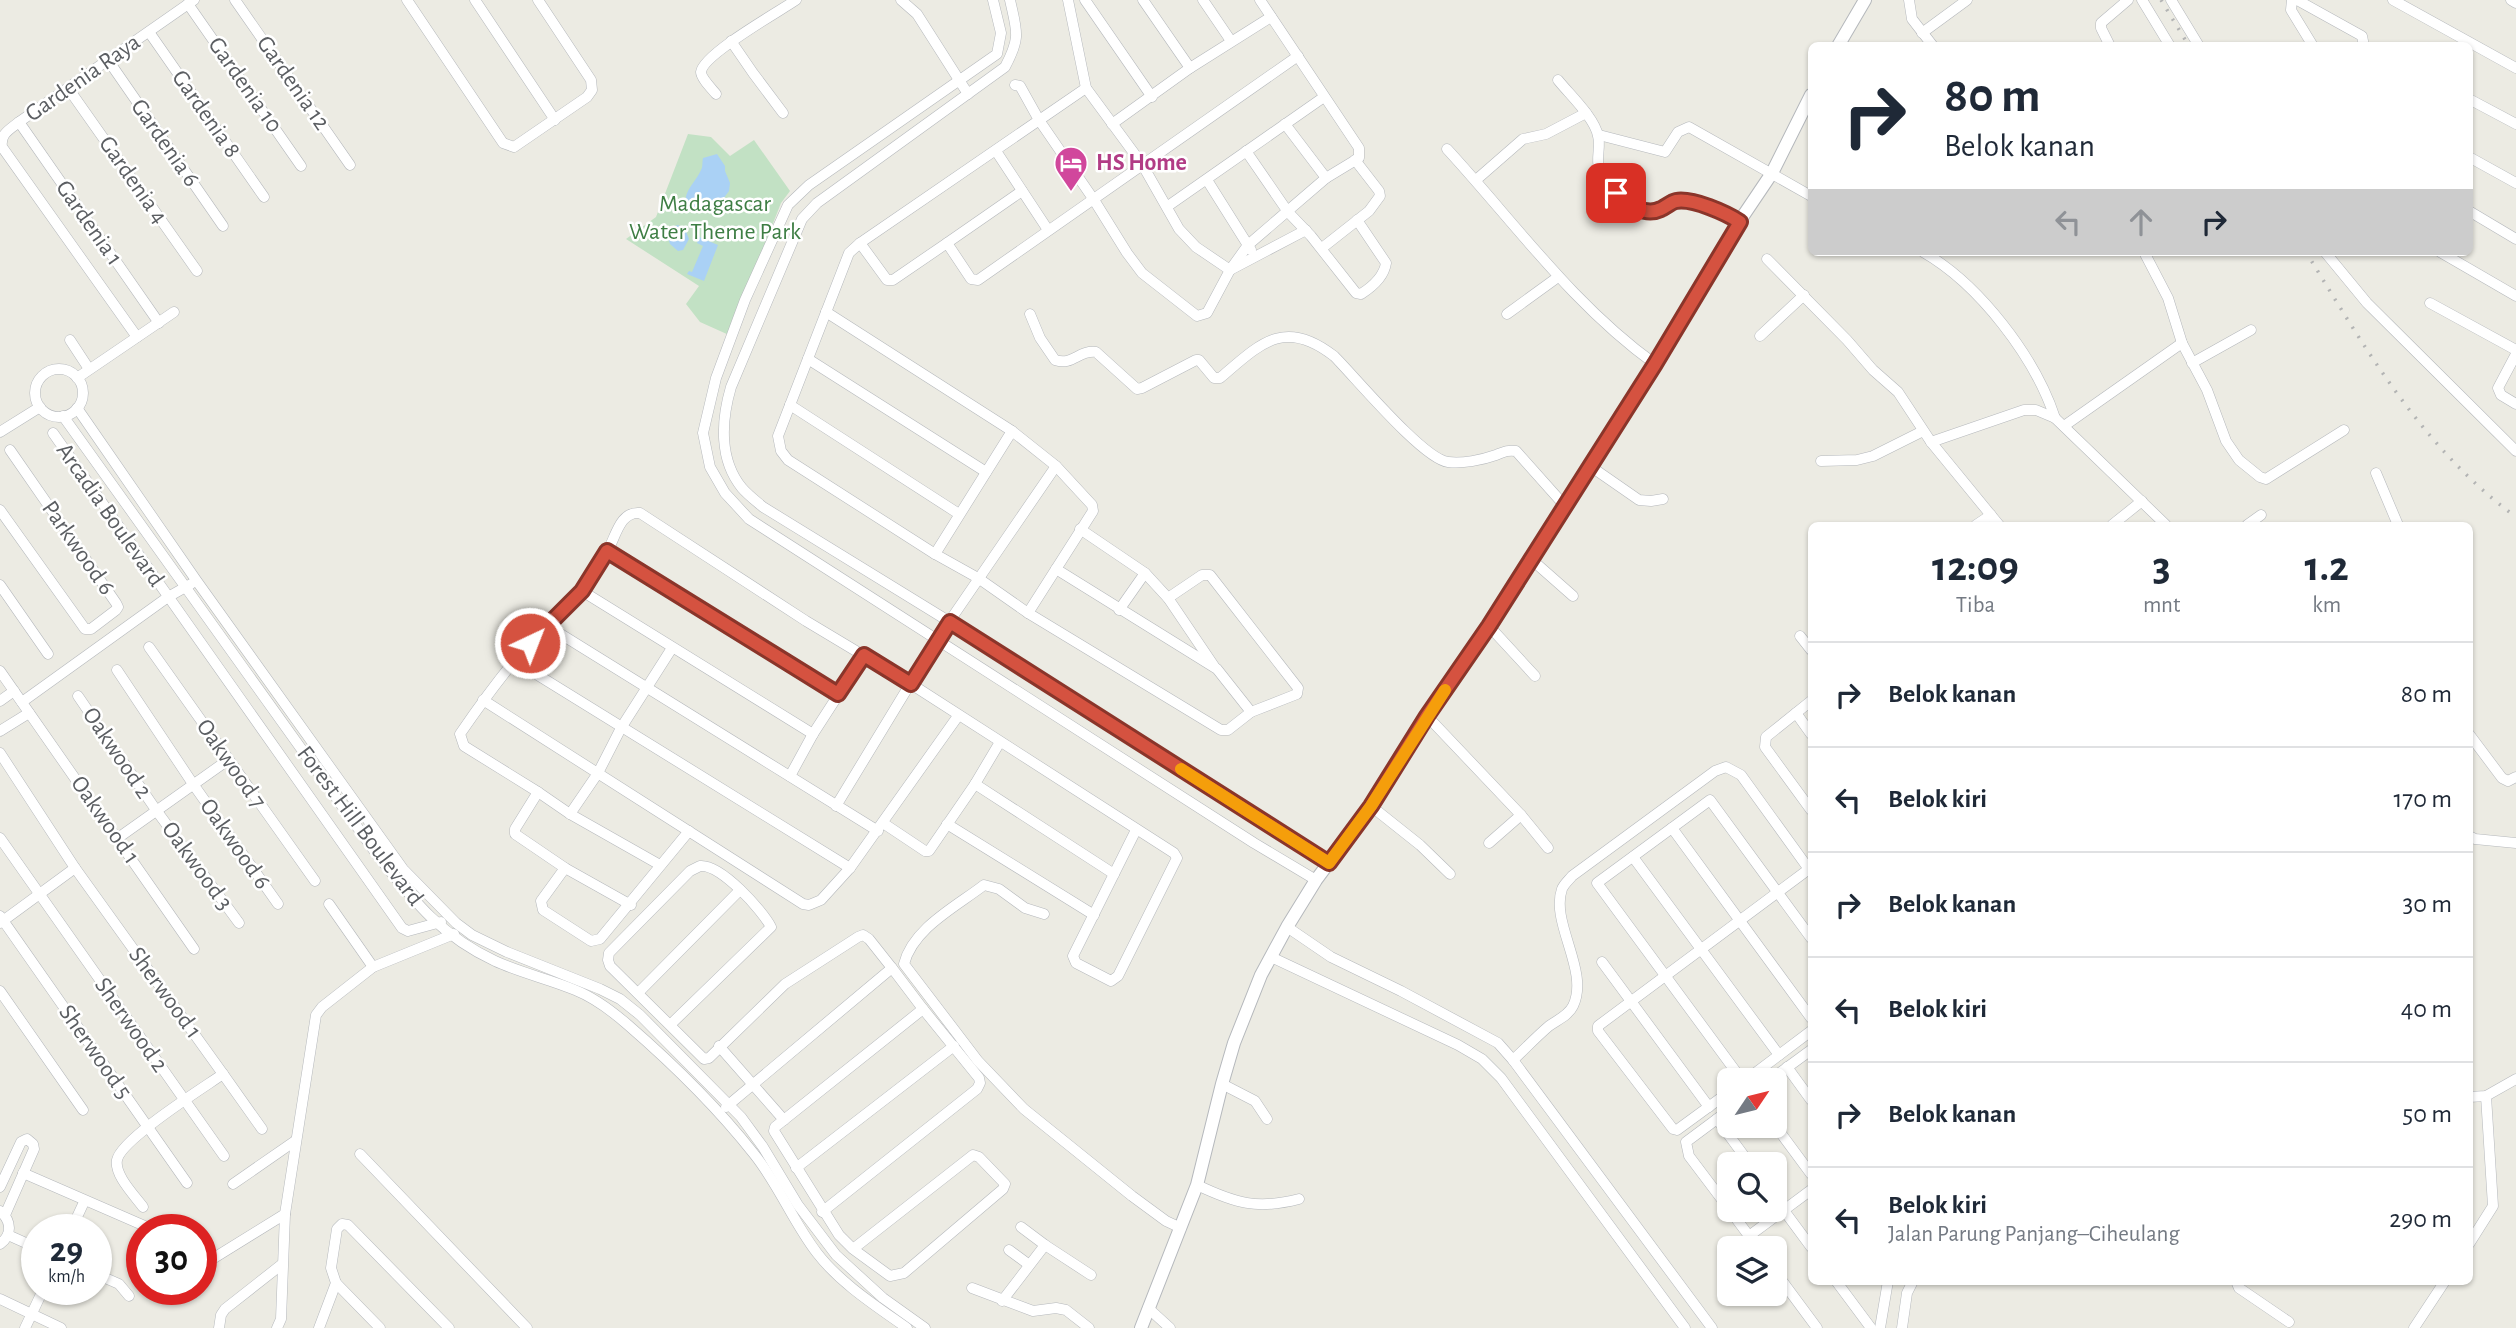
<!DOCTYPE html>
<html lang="id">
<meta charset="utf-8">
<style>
body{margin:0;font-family:"Alegreya Sans",sans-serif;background:#f2f2f3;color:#1f2937;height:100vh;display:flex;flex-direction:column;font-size:26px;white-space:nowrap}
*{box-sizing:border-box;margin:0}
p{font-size:23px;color:#747a83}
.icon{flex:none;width:38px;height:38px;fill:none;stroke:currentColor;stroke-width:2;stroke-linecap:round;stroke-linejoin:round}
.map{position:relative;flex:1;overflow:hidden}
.sheet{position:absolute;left:1808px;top:522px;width:665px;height:763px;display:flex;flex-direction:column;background:#fff;border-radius:10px;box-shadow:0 2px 5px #0004}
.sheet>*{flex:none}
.hud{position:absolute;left:1808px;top:42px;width:665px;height:214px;border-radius:10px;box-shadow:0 2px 5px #0004;background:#fff;color:#1f2937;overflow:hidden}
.needle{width:46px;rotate:55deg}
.controls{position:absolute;left:1717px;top:1068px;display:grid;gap:14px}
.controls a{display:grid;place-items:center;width:70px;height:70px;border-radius:10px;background:#fff;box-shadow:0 2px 5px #0004;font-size:35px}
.speed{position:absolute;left:21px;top:1214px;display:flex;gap:14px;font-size:35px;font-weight:700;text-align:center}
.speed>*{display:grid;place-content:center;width:91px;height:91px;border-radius:50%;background:#fff;box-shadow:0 2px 5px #0004;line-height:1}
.speed small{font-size:18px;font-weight:400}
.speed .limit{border:10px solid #d22;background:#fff;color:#111}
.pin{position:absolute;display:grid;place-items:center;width:60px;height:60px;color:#fff;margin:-30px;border-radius:14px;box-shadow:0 4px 10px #0006}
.me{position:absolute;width:77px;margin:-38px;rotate:43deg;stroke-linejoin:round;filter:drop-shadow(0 0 5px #0008)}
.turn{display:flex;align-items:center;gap:24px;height:147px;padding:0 21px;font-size:32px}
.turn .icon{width:91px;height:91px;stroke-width:2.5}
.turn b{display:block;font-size:49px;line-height:60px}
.lanes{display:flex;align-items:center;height:66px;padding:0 21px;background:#0003;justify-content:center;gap:35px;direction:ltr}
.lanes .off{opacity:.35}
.eta{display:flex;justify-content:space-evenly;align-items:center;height:119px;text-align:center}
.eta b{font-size:42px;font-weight:700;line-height:49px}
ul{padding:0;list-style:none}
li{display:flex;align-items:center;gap:21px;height:105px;padding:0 21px;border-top:2px solid #e0e1e3}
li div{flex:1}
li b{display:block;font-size:26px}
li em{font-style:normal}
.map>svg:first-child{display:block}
.green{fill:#c2e1c4}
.water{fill:#aad1f5}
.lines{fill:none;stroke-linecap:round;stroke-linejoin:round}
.minor-casing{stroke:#b5b8bc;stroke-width:11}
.tertiary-casing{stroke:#b5b8bc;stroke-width:14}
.minor{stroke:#fff;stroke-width:10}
.tertiary{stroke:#fff;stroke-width:12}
.rail{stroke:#b3b4b4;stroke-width:3.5;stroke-dasharray:2 9;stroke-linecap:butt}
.route-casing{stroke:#8a352a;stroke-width:18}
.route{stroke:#d55240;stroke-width:12}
.slow{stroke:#f59e0b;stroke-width:12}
.labels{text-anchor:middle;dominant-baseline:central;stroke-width:5;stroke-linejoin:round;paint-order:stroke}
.street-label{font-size:24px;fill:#5b5e62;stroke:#fff}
.hotel-label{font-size:24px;font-weight:bold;fill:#b23c85;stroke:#fff;text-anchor:start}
.park-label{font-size:24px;fill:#3e7e44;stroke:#fff}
</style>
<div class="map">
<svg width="2516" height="1328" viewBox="0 0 2516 1328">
<rect width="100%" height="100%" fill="#ecebe3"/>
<polygon class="green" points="688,134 711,137 730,156 754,140 790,191 781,203 729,335 700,322 686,304 699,286 626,239 656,217"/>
<g class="water">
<path d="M 717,154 L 725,166 L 725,171 L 730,183 L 729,191 L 723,199 L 699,213 C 672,200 694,186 701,170 C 703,167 702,162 703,158 Z"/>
<polygon points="678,225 685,229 689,239 683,250 678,251 670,244 667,235 672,227"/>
<polygon points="699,237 718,245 704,281 687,274 689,271 692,272 703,246 697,243"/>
</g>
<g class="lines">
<defs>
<g id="minor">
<polyline points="235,0 350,165"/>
<polyline points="407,0 503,143 514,147 587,97 592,90 591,80 538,0"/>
<polyline points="475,0 555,120"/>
<polyline points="901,0 917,14 968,94"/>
<polyline points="993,0 1001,33 997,54 809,185 788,205 745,300 716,378 703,433 710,467 725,493 749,519 1254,843 1316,880"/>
<path d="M 1010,0 C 1017,32 1021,37 1005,67 L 817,203 L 802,219 L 731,387 C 721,421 719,460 742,488 C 748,495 756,501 763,507 L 950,622 L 1329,863"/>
<polyline points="1068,0 1086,88 1142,164 1179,229 1196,247 1230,270 1306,230"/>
<polyline points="1085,0 1152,97"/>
<polyline points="1143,0 1190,68"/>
<polyline points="1203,0 1231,41"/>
<polyline points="1909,0 1912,19 1933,46"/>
<polyline points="2142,0 2170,46"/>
<polyline points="2171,0 2199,46"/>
<polyline points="2292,0 2291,10 2313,46"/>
<polyline points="2297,0 2362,36 2364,46"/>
<polyline points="2393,0 2516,68"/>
<polyline points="2511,0 2516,3"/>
<polyline points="188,4 301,166"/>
<polyline points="149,32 264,197"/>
<polyline points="1922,33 1967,0"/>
<polyline points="731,41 753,73 783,113"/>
<polyline points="2110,46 2101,28 2101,23 2128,0"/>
<polyline points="108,60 223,226"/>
<path d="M 1558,80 C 1569,94 1595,118 1598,136 C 1601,146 1596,158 1599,168 C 1604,187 1630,211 1650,212 C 1660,212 1665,205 1674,202 C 1689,196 1727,214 1739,222"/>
<polyline points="1015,85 1020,86 1039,120 1094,200 1127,253 1142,273 1197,316 1207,313 1230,270 1248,245 1326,178 1359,158 1359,148 1260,0"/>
<polyline points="68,88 197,271"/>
<polyline points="1086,88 860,243 849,253 778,436 781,451 788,460 935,554 978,578 1028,613 1221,730 1228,730 1251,712 1297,694 1298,688 1210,575 1202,575 1168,598"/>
<path d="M 716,94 C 712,89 701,78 701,72 C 703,54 780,11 796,0"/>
<polyline points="2469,99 2516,124"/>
<polyline points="19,122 159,323"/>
<polyline points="1112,124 1190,68 1271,17"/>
<polyline points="1285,124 1326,178"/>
<polyline points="1599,135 1665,152 1678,132 1689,127 1811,196"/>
<path d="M 1447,149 C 1515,223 1573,305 1655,364"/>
<polyline points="996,151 1048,230"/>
<path d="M 1246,151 L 1288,212 L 1311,236 L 1356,293 L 1361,294 C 1372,287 1384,277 1386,263 L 1357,220"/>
<polyline points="2469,157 2516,183"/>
<polyline points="1207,180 1251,250"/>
<polyline points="1476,180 1523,139 1546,134 1586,113"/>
<polyline points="1168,206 1324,97"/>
<polyline points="2469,211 2516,239"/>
<polyline points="860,243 887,280 893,280 947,243 971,279 978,280 1298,56"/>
<polyline points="947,243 1022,191"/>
<polyline points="1322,248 1369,211 1380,196 1379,191 1355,160"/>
<path d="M 1923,252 C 1979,284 2035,357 2055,418"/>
<polyline points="2144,252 2168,298 2182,343 2207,390 2226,441 2239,460 2260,477 2266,479 2344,430"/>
<polyline points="2325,252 2367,303 2516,451"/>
<polyline points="2440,252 2516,296"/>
<polyline points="1767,259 1847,340 1873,370 1898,392 1931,442 1999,525"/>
<polyline points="2430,303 2516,350"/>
<polyline points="826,312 1012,431 1056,466 1092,505 1093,511 1028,613"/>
<path d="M 1030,314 L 1040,338 L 1055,360 C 1073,366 1078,350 1096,352 L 1137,389 L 1142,388 L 1196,360 L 1199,360 L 1214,378 L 1220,378 C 1260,344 1284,317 1334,356 C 1355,377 1423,459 1448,462 C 1462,464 1482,460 1496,455 C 1504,452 1506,450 1516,451 L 1565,506"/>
<polyline points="1507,314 1558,277"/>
<polyline points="1760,336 1804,295"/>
<path d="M 137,337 L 2,147 C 0,134 9,130 19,122 L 194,0"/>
<polyline points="70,340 89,369"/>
<polyline points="2516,354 2498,388 2501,395 2516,404"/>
<polyline points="808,359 986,472"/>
<polyline points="2192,363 2251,330"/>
<circle cx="59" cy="393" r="24"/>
<polyline points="77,378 174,312"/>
<polyline points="790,405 959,514"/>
<polyline points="77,408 196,580 403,869 456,923 472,935 507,952 600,989 620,999 640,1015 741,1117 763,1147 798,1205 836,1255 883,1298 925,1328"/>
<path d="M 63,416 L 378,856 C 414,901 441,936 495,961 C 521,973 549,979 575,990 C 595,998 612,1011 628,1025 C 673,1064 717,1107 754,1154 C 779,1185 793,1222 817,1253 C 840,1283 876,1306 907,1328"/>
<polyline points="2064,426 2182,343"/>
<polyline points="0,432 40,407"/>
<polyline points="53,433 402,928 408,931 441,922"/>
<polyline points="1931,442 2024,410 2036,410 2055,418 2166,525"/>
<polyline points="1821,461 1857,460 1873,456 1923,431"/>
<polyline points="1590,466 1639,500 1651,501 1663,499"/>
<polyline points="2376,473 2398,525"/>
<polyline points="0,510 85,629 91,629 116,610 118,607 116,603 10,450"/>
<polyline points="1976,525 1991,515"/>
<polyline points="2112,525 2142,501"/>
<polyline points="2247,525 2261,515"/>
<polyline points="1080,529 1145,573 1168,598 1214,666"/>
<polyline points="607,551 838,694"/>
<polyline points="935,554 1012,431"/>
<polyline points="1531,559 1573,596"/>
<polyline points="1056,569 1217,669 1251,712"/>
<polyline points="0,585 48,654"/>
<polyline points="582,591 813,734"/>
<polyline points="1119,610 1145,573"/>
<polyline points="546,625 878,831"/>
<polyline points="1489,626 1535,676"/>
<polyline points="1800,636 1811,650"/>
<polyline points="149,647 315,881"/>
<polyline points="515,661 850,868"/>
<polyline points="117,670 193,784 278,904"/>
<polyline points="0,671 194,949"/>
<polyline points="78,696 156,810 239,923"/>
<polyline points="483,700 803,904 809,905 821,900 850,868 958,716"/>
<polyline points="0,701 14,691"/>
<polyline points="1811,701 1766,737 1765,747 1811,810"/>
<polyline points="22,702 168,597 191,584"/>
<polyline points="1796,713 1811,734"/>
<polyline points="1427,716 1521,815 1548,848"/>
<polyline points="0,731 29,713"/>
<polyline points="2469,734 2502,778 2508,781 2516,777"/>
<path d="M 0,753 L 75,868 L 223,1074 C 203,1088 121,1139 117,1160 C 114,1175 135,1196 143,1207"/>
<polyline points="790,776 813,734 864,655"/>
<polyline points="975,784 1114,874"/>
<polyline points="538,792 570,814 660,865"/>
<polyline points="836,806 938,638 1056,466"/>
<polyline points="1371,806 1420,845 1450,874"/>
<polyline points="570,814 598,773 621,728 672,648"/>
<polyline points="883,823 925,851 929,851 975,784 1000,742"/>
<polyline points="947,824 1094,915"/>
<polyline points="1672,828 1811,1018"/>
<path d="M 689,831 L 600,939 L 591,941 L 543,910 L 541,901 L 565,868 L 515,834 L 515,829 L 538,792 L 464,746 L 460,734 C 486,696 514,658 547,624 C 558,613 572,603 582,591 C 592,580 600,564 608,550 C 616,536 620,511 640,513 L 806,621 L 911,684 L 1174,853 L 1177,858 L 1118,976 L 1111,981 L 1076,963 L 1073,956 L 1136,830"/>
<polyline points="2469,836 2475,839 2516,843"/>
<polyline points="0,838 224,1156"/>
<polyline points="118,838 228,760"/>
<polyline points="1489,843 1521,815"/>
<polyline points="1633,857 1779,1055"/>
<polyline points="565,868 631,905"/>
<polyline points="329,904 373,967"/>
<path d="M 1044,914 L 1025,908 L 999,889 L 984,885 C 957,906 913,928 904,964 L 978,1061 L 1024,1109 L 1132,1196 L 1166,1221 L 1181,1228"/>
<polyline points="0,916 187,1183"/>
<polyline points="0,923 75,868"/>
<polyline points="1287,927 1331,957 1401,991 1498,1043 1513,1060 1712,1328"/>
<polyline points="1271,957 1458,1045 1482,1059 1501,1078 1685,1328"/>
<polyline points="1602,962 1709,1107"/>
<polyline points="0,991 83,1110"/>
<polyline points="638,993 740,890"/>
<path d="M 670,1025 L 771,927 C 762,910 721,864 700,866 C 698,867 692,870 690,871 L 609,953 L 608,960 L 610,966 L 704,1059 L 709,1058 L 785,984 L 858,937 L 863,935 L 869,939 L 892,968"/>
<polyline points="719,1046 784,1120"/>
<path d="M 1513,1060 C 1525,1049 1536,1037 1549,1026 C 1557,1020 1568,1016 1573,1006 C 1590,971 1550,923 1562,889 C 1564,884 1569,880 1572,876 L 1715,771 L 1726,767 L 1741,775 L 1811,872"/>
<polyline points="1787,1067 1811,1100"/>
<polyline points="223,1074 262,1129"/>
<polyline points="1742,1080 1597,883 1710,800 1811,938"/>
<polyline points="1746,1080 1811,1031"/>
<polyline points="1770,1080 1811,1050"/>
<polyline points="1222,1084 1255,1101 1267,1119"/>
<polyline points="1729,1092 1677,1130 1673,1129 1598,1031 1598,1026 1809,869"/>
<polyline points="2469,1097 2486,1096 2516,1079"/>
<polyline points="726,1107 892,968 923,1009 775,1127 774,1131 839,1235 853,1249 890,1276 904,1273 1003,1189 1005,1184 979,1157 973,1155 853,1249"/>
<polyline points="1729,1110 1686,1142 1689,1156 1729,1209"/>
<polyline points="1717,1119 1750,1164"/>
<polyline points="1774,1124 1811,1174"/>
<polyline points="360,1154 527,1328"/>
<polyline points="796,1168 954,1046"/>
<polyline points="23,1173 154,1230"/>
<polyline points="233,1184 295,1141"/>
<path d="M 1197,1185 C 1235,1203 1257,1210 1299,1199"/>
<polyline points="0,1187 21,1142 27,1139 33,1144 34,1149 5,1215"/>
<polyline points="1774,1197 1811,1247"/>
<polyline points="1729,1209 1749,1236"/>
<polyline points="822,1212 977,1089 980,1083 979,1078 923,1009"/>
<polyline points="71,1230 84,1202"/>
<polyline points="8,1235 37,1248"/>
<path d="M 0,1244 C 12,1235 12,1221 0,1211"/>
<polyline points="2469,1244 2493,1206 2486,1096"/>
<polyline points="1045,1245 1091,1275"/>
<polyline points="1758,1248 1749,1236 1811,1190"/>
<polyline points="1009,1250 1028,1264"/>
<polyline points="201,1266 285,1214"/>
<polyline points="1774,1270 1817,1328"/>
<polyline points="96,1274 119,1284 129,1296"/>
<polyline points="1836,1281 1871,1328"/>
<polyline points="2236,1281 2239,1288 2289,1322"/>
<polyline points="336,1283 380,1328"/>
<polyline points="972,1288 1033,1311 1056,1308 1066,1310 1089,1328"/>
<polyline points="156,1294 163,1290"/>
<polyline points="0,1299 61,1328"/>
<polyline points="1002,1301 1045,1245 1021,1227"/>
<polyline points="1148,1308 1170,1328"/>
<polyline points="25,1328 43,1290"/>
<polyline points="219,1328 221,1315 225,1309 281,1265"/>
<polyline points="277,1328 281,1319 285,1214 316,1015 322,1007 373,967 454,934"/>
<polyline points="319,1328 336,1283 331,1268 337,1229 342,1224 348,1225 449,1328"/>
<polyline points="1880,1328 1888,1281"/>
<polyline points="1902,1328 1907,1293 1913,1281"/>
<polyline points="2414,1328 2445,1281"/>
</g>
<g id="tertiary">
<polyline points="1838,46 1865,0"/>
<polyline points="1141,1328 1197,1185 1222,1084 1234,1043 1261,975 1287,927 1316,880 1371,806 1427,716 1489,626 1655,364 1739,222 1772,173 1811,95"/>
</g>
</defs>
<use href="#minor" class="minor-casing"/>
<use href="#tertiary" class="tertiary-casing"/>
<use href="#minor" class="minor"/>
<use href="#tertiary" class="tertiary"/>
<g class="rail">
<polyline points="2161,0 2189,46"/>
<path d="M 2306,252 C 2365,348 2423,449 2516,517"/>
</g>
</g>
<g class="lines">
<defs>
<path id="route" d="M 530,643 L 582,591 L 607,551 L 838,694 L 864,655 L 911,684 L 950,622 L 1329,863 L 1371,806 L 1427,716 L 1489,626 L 1655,364 L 1740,222 C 1726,213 1693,198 1676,201 C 1671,202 1666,207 1661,209 C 1644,217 1629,204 1616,193"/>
</defs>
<use href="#route" class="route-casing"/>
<use href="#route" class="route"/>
<polyline class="slow" points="1181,769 1329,863 1371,806 1445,690"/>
</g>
<defs>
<symbol id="hotel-pin" viewBox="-11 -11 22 30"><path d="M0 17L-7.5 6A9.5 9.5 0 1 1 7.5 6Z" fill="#d1479c" stroke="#fff"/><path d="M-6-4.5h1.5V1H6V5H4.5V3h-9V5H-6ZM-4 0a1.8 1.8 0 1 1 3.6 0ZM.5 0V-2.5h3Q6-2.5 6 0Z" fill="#fff"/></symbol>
</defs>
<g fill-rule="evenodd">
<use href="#hotel-pin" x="1052" y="144" width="38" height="52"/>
</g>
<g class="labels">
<g class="street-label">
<text transform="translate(83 78) rotate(-35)">Gardenia Raya</text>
<text transform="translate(293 83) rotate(55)">Gardenia 12</text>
<text transform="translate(245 85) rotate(55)">Gardenia 10</text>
<text transform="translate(206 114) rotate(55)">Gardenia 8</text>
<text transform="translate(165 143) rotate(55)">Gardenia 6</text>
<text transform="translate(133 180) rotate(55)">Gardenia 4</text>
<text transform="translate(89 223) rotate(55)">Gardenia 1</text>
<text transform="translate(110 515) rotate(55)">Arcadia Boulevard</text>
<text transform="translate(78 548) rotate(55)">Parkwood 6</text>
<text transform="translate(117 753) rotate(56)">Oakwood 2</text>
<text transform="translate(231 764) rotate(55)">Oakwood 7</text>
<text transform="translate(105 820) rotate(55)">Oakwood 1</text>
<text transform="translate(360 826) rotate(53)">Forest Hill Boulevard</text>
<text transform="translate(235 844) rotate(55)">Oakwood 6</text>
<text transform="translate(197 866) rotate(54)">Oakwood 3</text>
<text transform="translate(165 993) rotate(54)">Sherwood 1</text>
<text transform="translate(131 1025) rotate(55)">Sherwood 2</text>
<text transform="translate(95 1052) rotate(55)">Sherwood 5</text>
</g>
<g class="hotel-label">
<text x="1096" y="163">HS Home</text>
</g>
<g class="park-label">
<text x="715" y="204">Madagascar<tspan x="715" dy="28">Water Theme Park</tspan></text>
</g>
</g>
</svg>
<div class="controls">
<a><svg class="needle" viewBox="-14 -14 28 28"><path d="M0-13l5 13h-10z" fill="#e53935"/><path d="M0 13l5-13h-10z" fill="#747a83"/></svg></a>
<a><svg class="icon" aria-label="search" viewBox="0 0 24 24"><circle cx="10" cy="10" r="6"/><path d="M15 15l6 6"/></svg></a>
<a><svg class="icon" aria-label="layers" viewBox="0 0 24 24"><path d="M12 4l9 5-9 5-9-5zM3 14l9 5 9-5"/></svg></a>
</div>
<div class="speed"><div>29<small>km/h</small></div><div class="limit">30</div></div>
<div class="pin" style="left:1616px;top:193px;background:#d93025"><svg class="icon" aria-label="arrive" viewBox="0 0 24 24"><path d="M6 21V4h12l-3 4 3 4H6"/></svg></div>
<svg class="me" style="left:530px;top:643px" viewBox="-20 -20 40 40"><circle r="17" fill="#d55240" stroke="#fff" stroke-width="3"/><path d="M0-11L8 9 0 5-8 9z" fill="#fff"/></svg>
<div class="hud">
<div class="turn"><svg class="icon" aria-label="right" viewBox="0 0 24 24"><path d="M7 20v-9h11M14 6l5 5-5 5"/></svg><div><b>80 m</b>Belok kanan</div></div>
<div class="lanes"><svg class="icon off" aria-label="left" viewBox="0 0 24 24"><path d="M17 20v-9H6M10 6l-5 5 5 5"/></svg><svg class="icon off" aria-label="ahead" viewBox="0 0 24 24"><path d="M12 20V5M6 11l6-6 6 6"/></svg><svg class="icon" aria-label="right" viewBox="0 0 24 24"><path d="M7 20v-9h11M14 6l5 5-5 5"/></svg></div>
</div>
<section class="sheet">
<div class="eta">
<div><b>12:09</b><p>Tiba</p></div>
<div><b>3</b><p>mnt</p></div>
<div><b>1.2</b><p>km</p></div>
</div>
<ul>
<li><svg class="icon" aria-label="right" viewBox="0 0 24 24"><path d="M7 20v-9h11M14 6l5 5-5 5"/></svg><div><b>Belok kanan</b></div><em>80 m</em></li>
<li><svg class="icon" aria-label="left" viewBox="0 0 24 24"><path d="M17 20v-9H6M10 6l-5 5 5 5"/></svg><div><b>Belok kiri</b></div><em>170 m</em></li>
<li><svg class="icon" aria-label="right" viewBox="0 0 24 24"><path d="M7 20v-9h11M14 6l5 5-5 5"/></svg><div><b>Belok kanan</b></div><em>30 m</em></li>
<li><svg class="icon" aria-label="left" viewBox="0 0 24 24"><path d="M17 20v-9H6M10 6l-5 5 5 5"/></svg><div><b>Belok kiri</b></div><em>40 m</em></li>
<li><svg class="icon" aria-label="right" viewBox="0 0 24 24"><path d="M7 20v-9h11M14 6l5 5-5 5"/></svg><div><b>Belok kanan</b></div><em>50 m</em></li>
<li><svg class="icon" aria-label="left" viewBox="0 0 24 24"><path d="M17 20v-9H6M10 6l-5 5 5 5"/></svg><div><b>Belok kiri</b><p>Jalan Parung Panjang–Ciheulang</p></div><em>290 m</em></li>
</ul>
</section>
</div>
